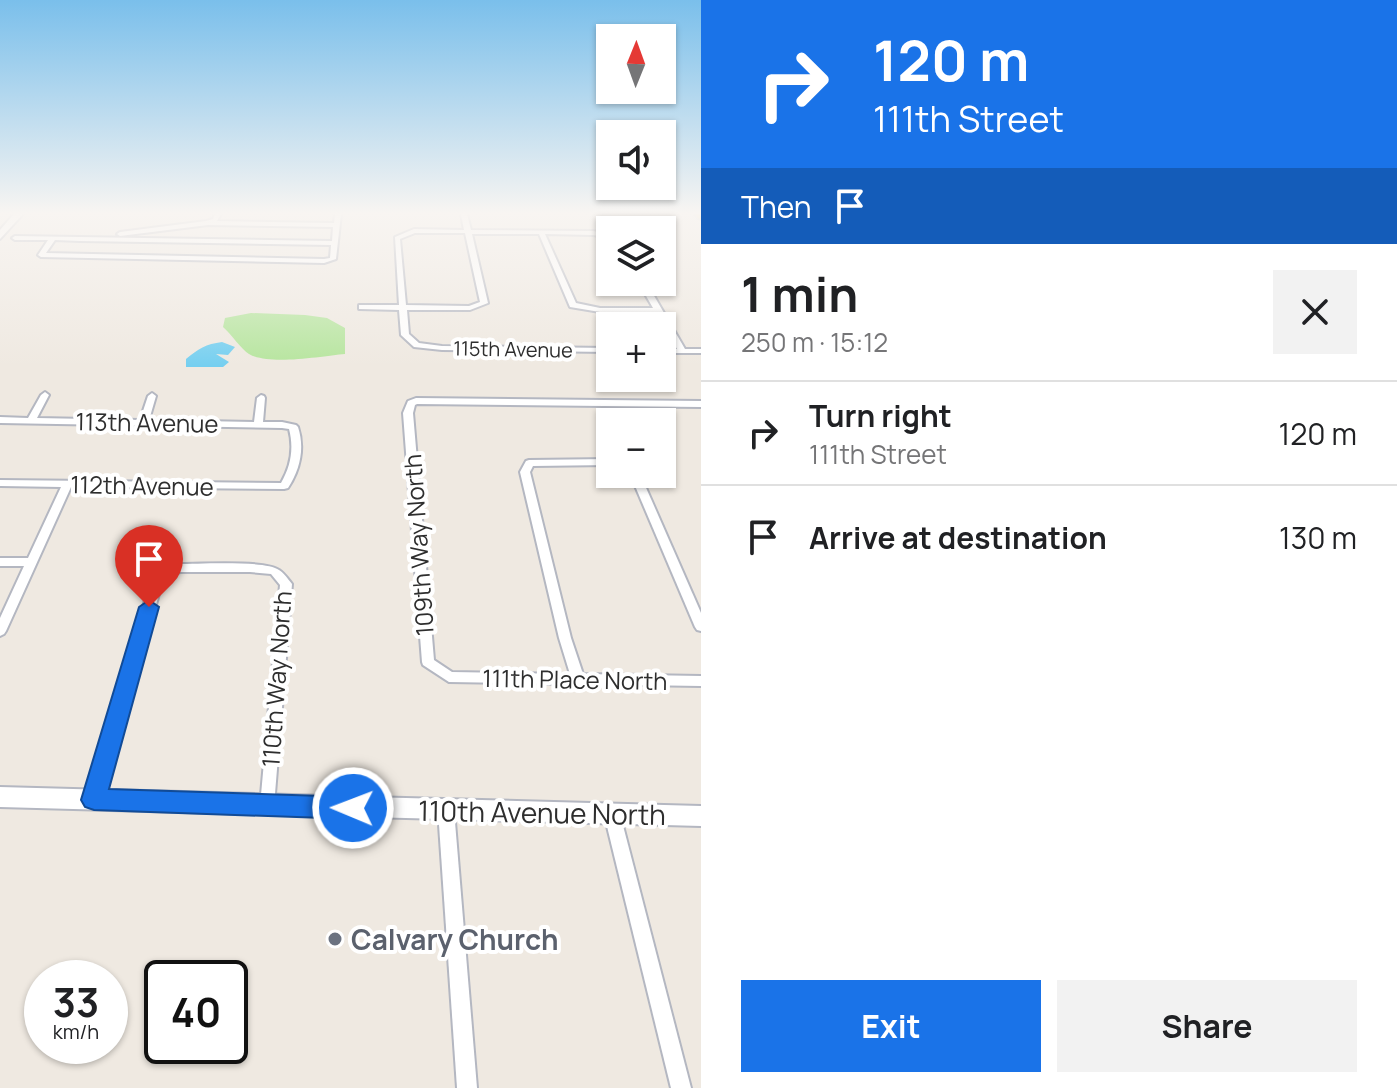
<!DOCTYPE html>
<meta charset="utf-8">
<style>
body{margin:0;font-family:Manrope,sans-serif;background:#f2f2f2;color:#202124;height:100vh;display:flex;flex-direction:column;font-size:30px;white-space:nowrap}
*{box-sizing:border-box;margin:0}
p{font-size:26px;color:#757577}
.icon{flex:none;width:44px;height:44px;fill:none;stroke:currentColor;stroke-width:2;stroke-linecap:round;stroke-linejoin:round}
.map{position:relative;flex:1;overflow:hidden}
.details{display:flex;flex-direction:column;background:#fff;width:696px}
.details>*{flex:none}
.guide{background:#1a73e8;color:#fff;overflow:hidden}
.needle{width:52px;rotate:1deg}
.tools{position:absolute;left:596px;top:24px;display:grid;gap:16px}
.tools a{display:grid;place-items:center;width:80px;height:80px;border-radius:0px;background:#fff;box-shadow:0 2px 6px #0004;font-size:40px}
.speed{position:absolute;left:24px;top:960px;display:flex;gap:16px;font-size:40px;font-weight:700;text-align:center}
.speed>*{display:grid;place-content:center;width:104px;height:104px;border-radius:50%;background:#fff;box-shadow:0 2px 6px #0004;line-height:1}
.speed small{font-size:20px;font-weight:400}
.speed .limit{border:4px solid #111;border-radius:12px;background:#fff;color:#111}
.pin{position:absolute;display:grid;place-items:center;width:68px;height:68px;color:#fff;margin:-82px -34px;border-radius:50% 50% 50% 0;rotate:-45deg;box-shadow:0 0 8px #0007}
.pin .icon{rotate:45deg}
.me{position:absolute;width:88px;margin:-44px;rotate:271deg;stroke-linejoin:round;filter:drop-shadow(0 0 6px #0008)}
.turn{display:flex;align-items:center;gap:28px;height:168px;padding:0 40px;font-size:36px}
.turn .icon{width:104px;height:104px;stroke-width:2.5}
.turn b{display:block;font-size:56px;line-height:68px}
.then{display:flex;align-items:center;height:76px;padding:0 40px;background:#0003;gap:16px;font-size:30px}
.round{display:grid;place-items:center;flex:none;width:84px;height:84px;border-radius:0px;background:#f2f2f2}
.summary{display:flex;align-items:center;justify-content:space-between;height:136px;padding:0 40px}
h1{font-size:48px;font-weight:700;line-height:60px}
.action{display:flex;gap:16px;margin-top:auto;padding:16px 40px}
.action a{flex:1;height:92px;border-radius:0px;background:#1a73e8;color:#fff;font-size:32px;font-weight:700;line-height:92px;text-align:center}
.action a+a{background:#f2f2f2;color:#202124}
ul{padding:0;list-style:none}
li{display:flex;align-items:center;gap:24px;height:104px;padding:0 40px;border-top:2px solid #e0e0e0}
li div{flex:1}
li b{display:block;font-size:30px}
li em{font-style:normal}
main{display:flex;flex:1;min-height:0}
.map>svg:first-child{display:block}
.green{fill:#b6e59e}
.water{fill:#75cff0}
.lines{fill:none;stroke-linecap:round;stroke-linejoin:round}
.street-casing{stroke:#b4b7c1;stroke-width:4}
.secondary-casing{stroke:#b4b7c1;stroke-width:4}
.primary-casing{stroke:#c9c9c9;stroke-width:4}
.street{fill:#fff;fill-rule:evenodd}
.secondary{fill:#fff;fill-rule:evenodd}
.primary{fill:#f2d163;fill-rule:evenodd}
.route{fill:#1a73e8;stroke:#114b97;stroke-width:2}
.worship-dot{fill:#6b7280;stroke:#fff;stroke-width:3}
.labels{text-anchor:middle;dominant-baseline:central;stroke-width:8;stroke-linejoin:round;paint-order:stroke}
.far-street-label{font-size:20px;fill:#2e2e2e;stroke:#fff}
.street-label{font-size:24px;fill:#2e2e2e;stroke:#fff}
.near-street-label{font-size:28px;fill:#2e2e2e;stroke:#fff}
.near-worship-label{font-size:28px;font-weight:bold;fill:#5b616d;stroke:#fff;text-anchor:start}
</style>
<main>
<div class="map">
<svg width="701" height="1088" viewBox="0 0 701 1088">
<rect width="100%" height="100%" fill="#efe9e1"/>
<path class="green" d="M 251,313 L 305,315 L 327,318 L 345,328 L 345,354 C 322,356 269,366 249,354 C 242,350 231,334 223,327 L 225,318 Z"/>
<path class="water" d="M 222,342 L 235,347 L 228,355 L 216,354 L 229,362 L 223,367 L 186,367 L 186,359 C 198,349 206,344 222,342 Z"/>
<g class="lines">
<defs>
<g id="street">
<path d="M 215,214 L 221,214 L 217,221 L 334,223 L 335,214 L 341,214 L 336,259 L 324,263 L 41,257 L 38,255 L 48,240 L 15,240 L 12,238 L 15,236 L 332,241 L 333,227 L 208,225 L 120,236 L 117,234 L 120,232 L 206,221 L 213,219 ZM 55,240 L 80,241 L 331,245 L 330,258 L 324,259 L 46,253 Z"/>
<path d="M 461,214 L 467,214 L 471,230 L 593,231 L 610,234 L 610,238 L 593,235 L 545,234 L 576,303 L 600,308 L 653,308 L 638,282 L 646,282 L 685,349 L 701,349 L 701,353 L 662,353 L 662,349 L 677,349 L 656,312 L 600,312 L 570,307 L 539,234 L 472,234 L 488,303 L 470,310 L 407,310 L 409,334 L 419,343 L 442,346 L 610,348 L 610,352 L 442,350 L 414,347 L 401,335 L 399,310 L 359,309 L 359,305 L 399,305 L 395,237 L 414,229 L 464,230 ZM 415,233 L 465,233 L 480,302 L 469,306 L 406,305 L 400,239 Z"/>
<path d="M 45,392 L 49,395 L 37,418 L 140,420 L 148,396 L 152,393 L 156,396 L 149,420 L 254,422 L 257,398 L 261,395 L 264,396 L 265,398 L 263,422 L 282,422 L 296,425 L 298,427 C 305,448 300,470 288,488 L 284,489 L 71,487 L 6,631 L 4,634 L 0,636 L 0,618 L 24,566 L 0,566 L 0,558 L 28,558 L 61,487 L 0,486 L 0,480 L 281,483 C 291,466 294,448 289,429 L 282,428 L 0,423 L 0,417 L 28,418 L 41,395 Z"/>
<polygon points="416,398 701,401 701,407 417,404 415,405 413,413 434,660 452,672 570,674 559,638 520,472 526,461 529,460 610,459 610,465 533,466 530,472 571,638 583,674 701,676 701,686 449,682 423,665 422,662 403,413 408,401"/>
<polygon points="630,474 640,474 701,613 701,631 697,630 695,627"/>
<path d="M 179,564 C 198,564 266,560 279,570 C 284,573 288,579 292,584 L 274,806 L 272,811 L 267,813 L 262,811 L 260,806 L 280,585 L 271,574 L 250,572 L 180,572 L 169,576 L 161,587 L 101,800 L 99,805 L 94,807 L 89,805 L 87,800 L 149,586 L 161,570 Z"/>
<polygon points="446,803 451,805 454,810 477,1088 457,1088 438,810 441,805"/>
<polygon points="612,807 617,809 620,814 691,1088 671,1088 604,814 607,809"/>
</g>
<g id="secondary">
<polygon points="14,214 23,214 0,239 0,230"/>
<polygon points="0,787 701,806 701,826 0,807"/>
</g>
<polygon id="primary" points="695,214 701,214 701,219 698,218"/>
</defs>
<use href="#street" class="street-casing"/>
<use href="#secondary" class="secondary-casing"/>
<use href="#primary" class="primary-casing"/>
<use href="#street" class="street"/>
<use href="#secondary" class="secondary"/>
<use href="#primary" class="primary"/>
</g>
<linearGradient id="sky" x2="0" y2="1"><stop stop-color="#7abfeb"/><stop offset="0.58" stop-color="#f8f5f2"/><stop offset="1" stop-color="#f8f5f2" stop-opacity="0"/></linearGradient>
<rect width="701" height="367" fill="url(#sky)"/>
<polygon class="route" points="149,600 159,607 109,789 353,797 362,800 365,808 362,815 353,819 94,810 85,807 81,800 139,607"/>
<circle class="worship-dot" cx="335" cy="939" r="8"/>
<g class="labels">
<g class="far-street-label">
<text transform="translate(513 349) rotate(1)">115th Avenue</text>
</g>
<g class="street-label">
<text transform="translate(147 422) rotate(1)">113th Avenue</text>
<text transform="translate(142 485) rotate(1)">112th Avenue</text>
<text transform="translate(418 545) rotate(-94)">109th Way North</text>
<text transform="translate(276 679) rotate(-86)">110th Way North</text>
<text transform="translate(575 679) rotate(1)">111th Place North</text>
</g>
<g class="near-street-label">
<text transform="translate(542 812) rotate(1)">110th Avenue North</text>
</g>
<g class="near-worship-label">
<text x="351" y="939">Calvary Church</text>
</g>
</g>
</svg>
<div class="tools">
<a><svg class="needle" viewBox="-14 -14 28 28"><path d="M0-13l5 13h-10z" fill="#e53935"/><path d="M0 13l5-13h-10z" fill="#757577"/></svg></a>
<a><svg class="icon" aria-label="sound" viewBox="0 0 24 24"><path d="M4 9h4l5-4v14l-5-4H4zM17 9q2 3 0 6"/></svg></a>
<a><svg class="icon" aria-label="layers" viewBox="0 0 24 24"><path d="M12 4l9 5-9 5-9-5zM3 14l9 5 9-5"/></svg></a>
<a>+</a>
<a>−</a>
</div>
<div class="speed"><div>33<small>km/h</small></div><div class="limit">40</div></div>
<div class="pin" style="left:149px;top:607px;background:#d93025"><svg class="icon" aria-label="arrive" viewBox="0 0 24 24"><path d="M6 21V4h12l-3 4 3 4H6"/></svg></div>
<svg class="me" style="left:353px;top:808px" viewBox="-20 -20 40 40"><circle r="17" fill="#1a73e8" stroke="#fff" stroke-width="3"/><path d="M0-11L8 9 0 5-8 9z" fill="#fff"/></svg>
</div>
<section class="details">
<div class="guide">
<div class="turn"><svg class="icon" aria-label="right" viewBox="0 0 24 24"><path d="M7 20v-9h11M14 6l5 5-5 5"/></svg><div><b>120 m</b>111th Street</div></div>
<div class="then">Then<svg class="icon" aria-label="arrive" viewBox="0 0 24 24"><path d="M6 21V4h12l-3 4 3 4H6"/></svg></div>
</div>
<div class="summary"><div><h1>1 min</h1><p>250 m · 15:12</p></div><a class="round"><svg class="icon" aria-label="close" viewBox="0 0 24 24"><path d="M6 6l12 12M18 6L6 18"/></svg></a></div>
<ul>
<li><svg class="icon" aria-label="right" viewBox="0 0 24 24"><path d="M7 20v-9h11M14 6l5 5-5 5"/></svg><div><b>Turn right</b><p>111th Street</p></div><em>120 m</em></li>
<li><svg class="icon" aria-label="arrive" viewBox="0 0 24 24"><path d="M6 21V4h12l-3 4 3 4H6"/></svg><div><b>Arrive at destination</b></div><em>130 m</em></li>
</ul>
<div class="action"><a>Exit</a><a>Share</a></div>
</section>
</main>
